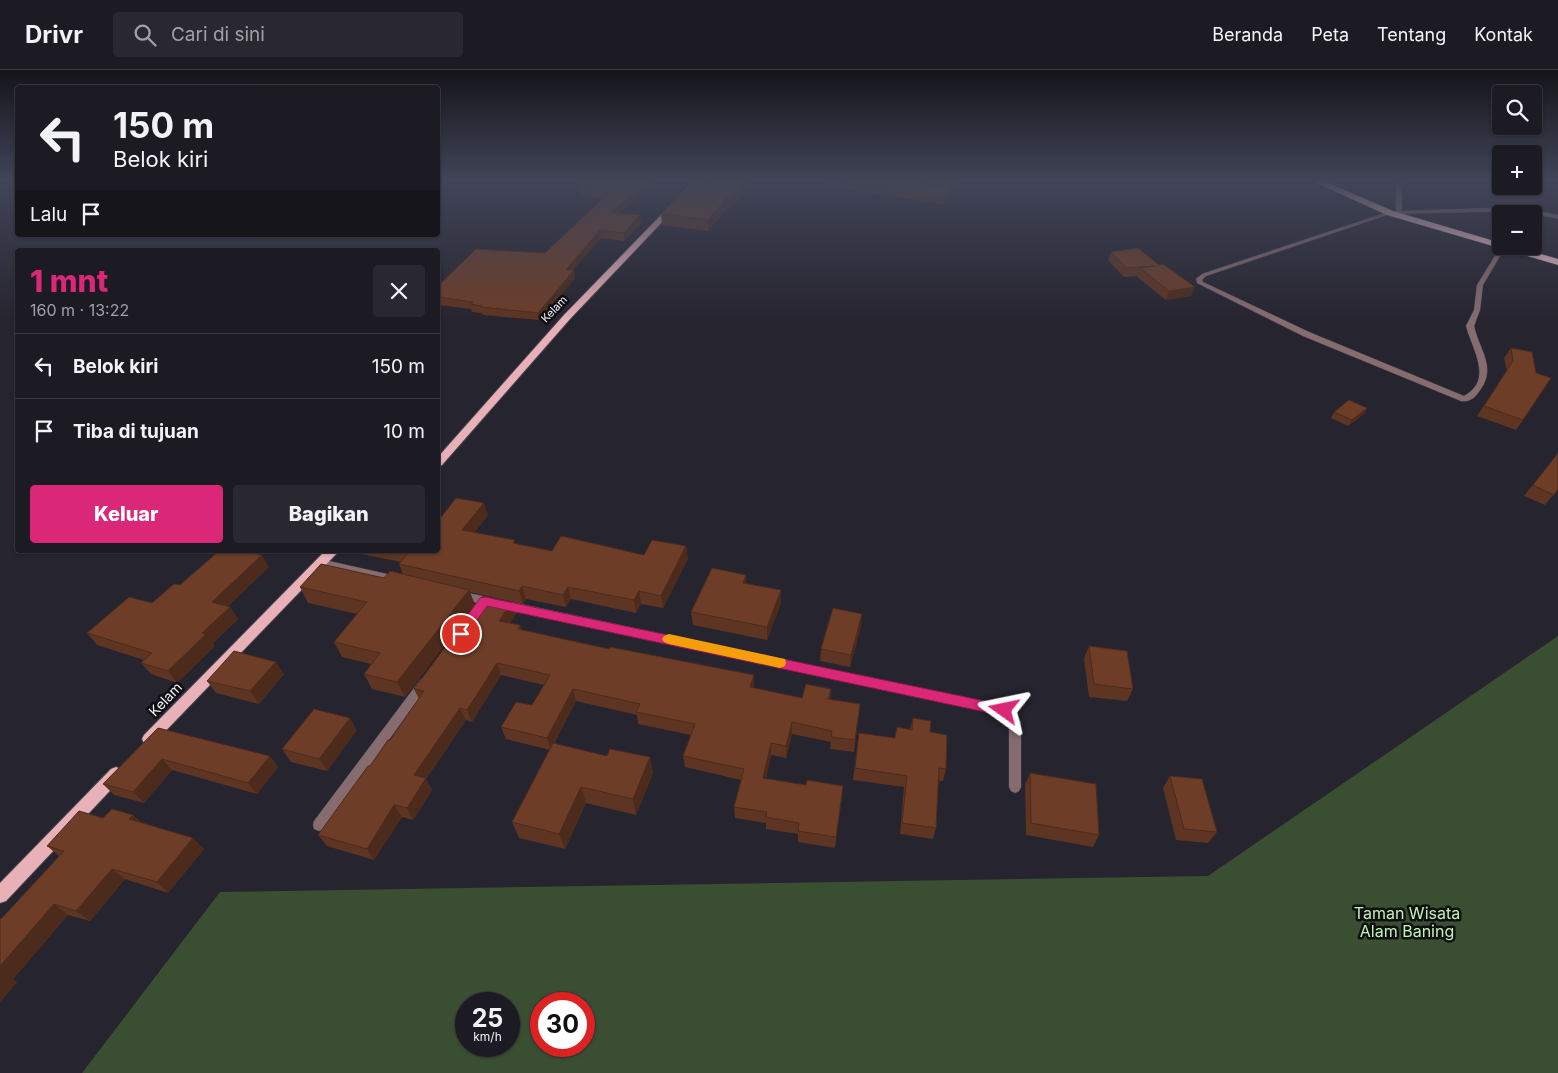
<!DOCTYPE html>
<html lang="id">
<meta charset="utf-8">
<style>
body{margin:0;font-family:Inter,sans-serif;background:#292830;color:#f1f3f6;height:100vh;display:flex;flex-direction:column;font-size:19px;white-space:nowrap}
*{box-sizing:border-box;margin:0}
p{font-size:16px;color:#a0a1a6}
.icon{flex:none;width:28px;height:28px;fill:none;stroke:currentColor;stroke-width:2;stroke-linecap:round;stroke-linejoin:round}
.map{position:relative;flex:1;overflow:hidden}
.side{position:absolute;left:15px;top:178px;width:425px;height:305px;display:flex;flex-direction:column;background:#1c1b23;border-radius:5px;box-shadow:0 1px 4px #0004,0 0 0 1px #3a3941}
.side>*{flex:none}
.guide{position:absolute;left:15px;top:15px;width:425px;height:152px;border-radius:5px;box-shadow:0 1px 4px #0004,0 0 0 1px #3a3941;background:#1c1b23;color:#f1f3f6;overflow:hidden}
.tools{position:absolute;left:1492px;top:15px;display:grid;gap:10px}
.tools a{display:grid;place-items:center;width:50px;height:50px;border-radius:5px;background:#1c1b23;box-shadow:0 1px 4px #0004,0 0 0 1px #3a3941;font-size:25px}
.speed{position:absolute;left:455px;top:922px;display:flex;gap:10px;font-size:25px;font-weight:700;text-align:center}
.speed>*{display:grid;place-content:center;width:65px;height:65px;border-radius:50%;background:#1c1b23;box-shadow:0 1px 4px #0004,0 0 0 1px #3a3941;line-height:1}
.speed small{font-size:12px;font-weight:400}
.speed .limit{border:8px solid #d22;background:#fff;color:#111}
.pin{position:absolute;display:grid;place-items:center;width:42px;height:42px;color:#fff;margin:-21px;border:2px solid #fff;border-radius:50%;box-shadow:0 1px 5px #0007}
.me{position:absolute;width:55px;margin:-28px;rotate:282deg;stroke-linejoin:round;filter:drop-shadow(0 0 4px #0008)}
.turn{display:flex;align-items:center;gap:18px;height:105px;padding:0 15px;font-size:22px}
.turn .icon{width:65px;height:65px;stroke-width:2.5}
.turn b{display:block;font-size:35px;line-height:42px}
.then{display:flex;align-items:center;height:48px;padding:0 15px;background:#0003;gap:10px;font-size:19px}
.round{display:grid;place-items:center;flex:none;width:52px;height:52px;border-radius:5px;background:#292830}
.headline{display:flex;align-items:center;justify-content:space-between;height:85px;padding:0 15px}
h1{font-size:30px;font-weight:800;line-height:38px;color:#db2777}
.button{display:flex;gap:10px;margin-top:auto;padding:10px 15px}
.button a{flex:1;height:58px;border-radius:5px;background:#db2777;color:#fff;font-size:20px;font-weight:800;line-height:58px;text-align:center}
.button a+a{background:#292830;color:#f1f3f6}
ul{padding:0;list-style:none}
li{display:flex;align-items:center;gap:15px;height:65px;padding:0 15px;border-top:1px solid #3a3941}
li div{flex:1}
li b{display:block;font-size:19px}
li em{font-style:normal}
header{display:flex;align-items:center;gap:30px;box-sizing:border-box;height:70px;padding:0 25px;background:#1c1b23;border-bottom:1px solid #3a3941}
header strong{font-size:24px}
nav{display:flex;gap:28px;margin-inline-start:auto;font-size:18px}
.search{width:350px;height:45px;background:#292830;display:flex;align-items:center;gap:12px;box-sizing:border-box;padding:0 18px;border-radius:5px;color:#a0a1a6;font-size:19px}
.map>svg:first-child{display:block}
.green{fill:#3a4f32;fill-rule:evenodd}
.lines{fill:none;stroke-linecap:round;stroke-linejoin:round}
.service-casing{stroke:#43414b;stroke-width:1}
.minor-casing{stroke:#43414b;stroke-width:1}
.primary-casing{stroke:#43414b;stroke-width:2}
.trunk-casing{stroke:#43414b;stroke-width:1}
.service{fill:#866c6e;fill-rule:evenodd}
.minor{fill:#866c6e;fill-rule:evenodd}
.primary{fill:#e7b1b7;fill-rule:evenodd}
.trunk{fill:#f2c3c8;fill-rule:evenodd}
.wall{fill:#5e3422}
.shaded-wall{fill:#4c2b1c}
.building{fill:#6d3d28;stroke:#4c2b1c}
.route{fill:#db2777;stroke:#8e194d}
.slow{fill:#f59e0b}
.labels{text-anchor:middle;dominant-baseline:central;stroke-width:5;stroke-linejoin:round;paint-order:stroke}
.far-street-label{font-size:11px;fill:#f2f1f9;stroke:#0f0e13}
.street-label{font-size:14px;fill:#f2f1f9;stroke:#0f0e13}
.near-park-label{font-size:16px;fill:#c1f4b0;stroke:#0f0e13}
</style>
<header>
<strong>Drivr</strong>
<div class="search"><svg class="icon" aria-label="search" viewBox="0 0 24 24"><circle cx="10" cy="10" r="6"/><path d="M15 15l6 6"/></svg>Cari di sini</div>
<nav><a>Beranda</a><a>Peta</a><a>Tentang</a><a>Kontak</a></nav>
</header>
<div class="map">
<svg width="1558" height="1003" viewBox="0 0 1558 1003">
<rect width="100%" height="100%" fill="#26242f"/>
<path class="green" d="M 1558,566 L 1558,1003 L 82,1003 L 220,822 L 1208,806 ZM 466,934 L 509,934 L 509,976 L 466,976 ZM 541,934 L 584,934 L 584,976 L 541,976 Z"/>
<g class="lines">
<defs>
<polygon id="service" points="1402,110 1408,110 1402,116 1402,141 1520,137 1558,145 1558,149 1520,141 1388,144 1388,142 1396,141 1396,116"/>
<g id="minor">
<path d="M 1388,142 L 1393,143 L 1206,206 L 1202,210 L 1203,212 L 1309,262 L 1464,326 C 1494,310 1472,279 1466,256 L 1474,240 L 1477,215 L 1501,176 L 1506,176 L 1483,215 L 1480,240 L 1474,256 C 1480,282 1498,298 1478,323 C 1474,329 1468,332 1461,331 L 1303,266 L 1197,213 L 1196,209 L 1202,204 Z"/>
<polygon points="320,489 396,506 401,510 396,514 317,494 315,492"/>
<polygon points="459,521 1008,637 1015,642 1021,652 1021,717 1019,721 1015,723 1011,721 1009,717 1009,652 1001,644 455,528 454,525 455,522"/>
<polygon points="424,608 428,610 430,613 428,616 324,759 319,761 314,759 313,755 314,751 420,610"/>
</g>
<g id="primary">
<polygon points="695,110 702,110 570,249 442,395 438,396 438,387 564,245"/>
<polygon points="326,480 340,480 154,673 149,675 144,673 142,669 144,665"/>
<polygon points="116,697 121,699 124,704 121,709 6,831 0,833 0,813 111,699"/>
</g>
<polygon id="trunk" points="1310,110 1321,110 1393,141 1501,173 1501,176 1513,176 1558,189 1558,195 1387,145"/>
</defs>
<use href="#service" class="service-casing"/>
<use href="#minor" class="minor-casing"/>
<use href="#primary" class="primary-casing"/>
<use href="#trunk" class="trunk-casing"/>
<use href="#service" class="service"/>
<use href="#minor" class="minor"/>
<use href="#primary" class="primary"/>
<use href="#trunk" class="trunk"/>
</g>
<g class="wall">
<polygon points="576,110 660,110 619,143 641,153 624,171 601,168 573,200 575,208 539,250 483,245 482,243 472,242 471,239 438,235 438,216 545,183 602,129 582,125 581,118 584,116 577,115"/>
<polygon points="759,110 731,137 729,137 708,161 662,155 661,144 708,114"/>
<polygon points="824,110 901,110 937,117 905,110 961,110 944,134 824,116"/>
<polygon points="1388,110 1401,110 1397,113"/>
<polygon points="1111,182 1159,195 1191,226 1166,230 1137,207 1138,206 1124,207 1108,190"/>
<polygon points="1511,278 1523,350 1516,360 1477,346 1507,301 1504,288"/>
<polygon points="1367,338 1364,344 1348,356 1331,348 1334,342"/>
<polygon points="1558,383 1558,419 1545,435 1524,426"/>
<polygon points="488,445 475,462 516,474 552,481 644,485 686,476 688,489 663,538 641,534 636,543 571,529 566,537 526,529 523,534 470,522 475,535 405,627 372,619 364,604 371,594 342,587 334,572 357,544 308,533 300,517 384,508 403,504 399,494 401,492 361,484 360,480 438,480"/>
<polygon points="269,497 228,536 230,537 238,549 213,573 215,576 177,613 151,604 141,593 144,590 97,575 87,563 152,533 180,515"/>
<polygon points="746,514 781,520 781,533 767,570 693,555 691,542"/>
<polygon points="512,532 516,544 510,553 520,555 521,560 609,579 754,605 754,618 802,628 831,619 830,630 860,634 854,682 830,679 831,672 792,664 786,688 771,685 766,709 842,727 835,778 798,772 798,764 766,759 766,753 735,748 734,737 741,710 685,697 683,686 691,665 638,654 637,645 576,631 554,674 607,686 650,687 653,703 636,745 586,733 565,779 519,768 512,752 550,680 506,669 501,657 532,635 544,615 501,605 472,652 466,650 426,709 432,720 413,750 402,747 374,790 327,776 318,765 390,670 419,629 414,619"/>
<polygon points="861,556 850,597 820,591 821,579"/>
<polygon points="1089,576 1133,619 1127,631 1089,627 1084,589"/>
<polygon points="284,604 259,634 216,623 207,611"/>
<polygon points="913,648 930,662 946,699 943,711 938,711 936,758 933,769 900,764 904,717 853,710 859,663 895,668 897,657 910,659"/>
<polygon points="158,658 270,686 278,697 257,724 172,700 144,733 114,725 103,714"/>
<polygon points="357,660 327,701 291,692 282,679"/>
<polygon points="1030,703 1099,765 1093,777 1026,765 1025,715"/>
<polygon points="1170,706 1217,762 1208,773 1176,770 1163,718"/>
<polygon points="133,745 141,752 204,779 168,823 125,809 90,851 68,845 13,909 17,912 0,932 0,848 1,849 59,786 47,776"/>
</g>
<g class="shaded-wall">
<polygon points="651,110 660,110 612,149 611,142"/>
<polygon points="748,110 759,110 731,137 730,127"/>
<polygon points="957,110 961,110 944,134 945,128"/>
<polygon points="728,126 729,137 708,161 708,150"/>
<polygon points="640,145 641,153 624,171 624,163"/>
<polygon points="600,160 601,168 567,207 566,200"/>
<polygon points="574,200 575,208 539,250 538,243"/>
<polygon points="1195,217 1191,226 1166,230 1169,221"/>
<polygon points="1367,338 1364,344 1348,356 1352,350"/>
<polygon points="484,433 488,445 467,472 462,460"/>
<polygon points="686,476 688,489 663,538 661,526"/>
<polygon points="262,485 269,497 220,544 212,532"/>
<polygon points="746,505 746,517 743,513"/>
<polygon points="522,516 526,529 523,534 519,521"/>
<polygon points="568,517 571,529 566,537 563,525"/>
<polygon points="469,520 475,535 405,627 397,612"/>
<polygon points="781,520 781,533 767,570 767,557"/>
<polygon points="639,521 641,534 636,543 634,530"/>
<polygon points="512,532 516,544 503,563 499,551"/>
<polygon points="230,537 238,549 213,573 215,576 177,613 168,601 202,563"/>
<polygon points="862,544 861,556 850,597 851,585"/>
<polygon points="276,592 284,604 259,634 250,621"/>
<polygon points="497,593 501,605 472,652 467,640"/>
<polygon points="754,605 754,617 750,629 750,617"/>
<polygon points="573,619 576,631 551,680 547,668"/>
<polygon points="460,638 466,650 426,709 432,720 413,750 407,738 414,705"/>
<polygon points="350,648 357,660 327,701 319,689"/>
<polygon points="792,652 792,664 786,688 786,676"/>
<polygon points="771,673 771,685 764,720 763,708"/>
<polygon points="270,686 278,697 257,724 248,713"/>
<polygon points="650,687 653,703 636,745 633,729"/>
<polygon points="162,689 172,700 144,733 133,722"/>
<polygon points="581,717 586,733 565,779 559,764"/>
<polygon points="394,735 402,747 374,790 367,779"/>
<polygon points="133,745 145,756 129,749"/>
<polygon points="193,768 204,779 168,823 157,812"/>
<polygon points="112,799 125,809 90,851 76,841"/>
<polygon points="54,834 68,845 13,909 17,912 0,932 0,896"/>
</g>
<g class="building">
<polygon points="592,110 651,110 611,142 640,145 624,163 600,160 566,200 574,200 538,243 481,237 482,236 470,234 473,232 438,227 438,216 476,179 545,183 609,123 581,118"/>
<polygon points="712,110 748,110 730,127 728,126 708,150 661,144 695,112 708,114"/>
<polygon points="827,110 901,110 939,117 944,112 935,110 957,110 945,128"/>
<polygon points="1138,178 1159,195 1163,194 1195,217 1169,221 1140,198 1155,196 1126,198 1111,182"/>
<polygon points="1511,278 1532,282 1536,303 1551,308 1523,350 1484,336 1513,291"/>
<polygon points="1349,330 1367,338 1352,350 1334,342"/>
<polygon points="1558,383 1558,419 1554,425 1533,415"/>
<polygon points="456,428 484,433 462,460 515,470 513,473 552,481 561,466 644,485 652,470 686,476 661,526 639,521 634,530 568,517 563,525 522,516 519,521 399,494 409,482 399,480 438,480 438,451"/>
<polygon points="220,480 239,480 262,485 212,532 230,537 202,563 206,564 168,601 141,593 152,583 87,563 129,527 152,533 174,514 180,515"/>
<polygon points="321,494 384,508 390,501 469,520 397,612 364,604 380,583 334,572 367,532 300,517"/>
<polygon points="712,498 746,505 743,513 781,520 767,557 691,542"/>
<polygon points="483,526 512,532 499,551 520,555 518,559 609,579 610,577 754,605 750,617 802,628 806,614 831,619 828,629 860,634 855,670 831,667 832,661 792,652 786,676 771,673 763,708 806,715 807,710 843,716 836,767 798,761 799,753 766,747 767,742 734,737 744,699 683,686 695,654 636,642 640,634 573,619 547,668 501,657 516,632 532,635 550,605 497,593 467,640 460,638 414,705 426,708 407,738 394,735 367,779 318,765 368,696 370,696 388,670 390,670 424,621 414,619"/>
<polygon points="833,538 862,544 851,585 821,579"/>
<polygon points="1089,576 1127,581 1133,619 1094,614"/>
<polygon points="234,581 276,592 250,621 207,611"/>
<polygon points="314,639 350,648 319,689 282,679"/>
<polygon points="913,648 931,651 930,662 947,665 946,699 939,698 936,758 902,753 907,706 855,698 859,663 895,668 897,657 912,660"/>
<polygon points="158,658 270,686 248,713 162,689 133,722 103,714"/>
<polygon points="553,673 607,686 610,679 650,687 633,729 581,717 559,764 512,752"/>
<polygon points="1030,703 1096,714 1099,765 1031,753"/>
<polygon points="1170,706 1202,709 1217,762 1184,759"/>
<polygon points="112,739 133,745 129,749 193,768 157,812 112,799 76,841 54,834 0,896 0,848 1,849 64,781 47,776 79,741 103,748"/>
</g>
<linearGradient id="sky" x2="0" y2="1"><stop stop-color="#15141a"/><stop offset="0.44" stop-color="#414558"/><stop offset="1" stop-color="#414558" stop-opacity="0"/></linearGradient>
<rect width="1558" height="251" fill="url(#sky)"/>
<polygon class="route" points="485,527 1004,635 1008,637 1010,640 1008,644 1004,646 487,536 465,567 457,567 455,564 457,560 480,528"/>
<polygon class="slow" points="669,564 780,588 785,589 786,593 785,596 780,598 669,574 664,572 662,569 664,566"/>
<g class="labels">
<g class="far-street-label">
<text transform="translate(554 239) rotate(-47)">Kelam</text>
</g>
<g class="street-label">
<text transform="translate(165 629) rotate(-46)">Kelam</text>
</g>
<g class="near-park-label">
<text x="1407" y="843">Taman Wisata<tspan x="1407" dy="18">Alam Baning</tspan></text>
</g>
</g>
</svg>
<div class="tools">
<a><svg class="icon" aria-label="search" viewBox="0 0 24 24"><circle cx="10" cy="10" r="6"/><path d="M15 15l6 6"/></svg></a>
<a>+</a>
<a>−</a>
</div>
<div class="speed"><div>25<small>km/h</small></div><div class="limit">30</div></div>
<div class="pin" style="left:461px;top:564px;background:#d93025"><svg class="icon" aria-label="arrive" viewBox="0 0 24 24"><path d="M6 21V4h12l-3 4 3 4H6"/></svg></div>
<svg class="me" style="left:1004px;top:640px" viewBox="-20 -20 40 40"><path d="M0-17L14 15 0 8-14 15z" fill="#db2777" stroke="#fff" stroke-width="4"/></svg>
<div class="guide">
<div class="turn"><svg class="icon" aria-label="left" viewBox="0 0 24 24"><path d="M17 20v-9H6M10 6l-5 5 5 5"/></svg><div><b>150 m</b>Belok kiri</div></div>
<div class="then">Lalu<svg class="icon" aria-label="arrive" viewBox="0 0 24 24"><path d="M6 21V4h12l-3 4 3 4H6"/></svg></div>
</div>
<section class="side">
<div class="headline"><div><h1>1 mnt</h1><p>160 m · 13:22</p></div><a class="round"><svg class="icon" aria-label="close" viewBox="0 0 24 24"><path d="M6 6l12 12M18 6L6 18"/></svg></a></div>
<ul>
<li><svg class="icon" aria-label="left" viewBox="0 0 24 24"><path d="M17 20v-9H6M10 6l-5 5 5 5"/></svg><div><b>Belok kiri</b></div><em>150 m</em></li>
<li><svg class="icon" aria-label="arrive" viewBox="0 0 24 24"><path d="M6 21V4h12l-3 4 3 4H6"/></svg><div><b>Tiba di tujuan</b></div><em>10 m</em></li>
</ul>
<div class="button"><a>Keluar</a><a>Bagikan</a></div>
</section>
</div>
